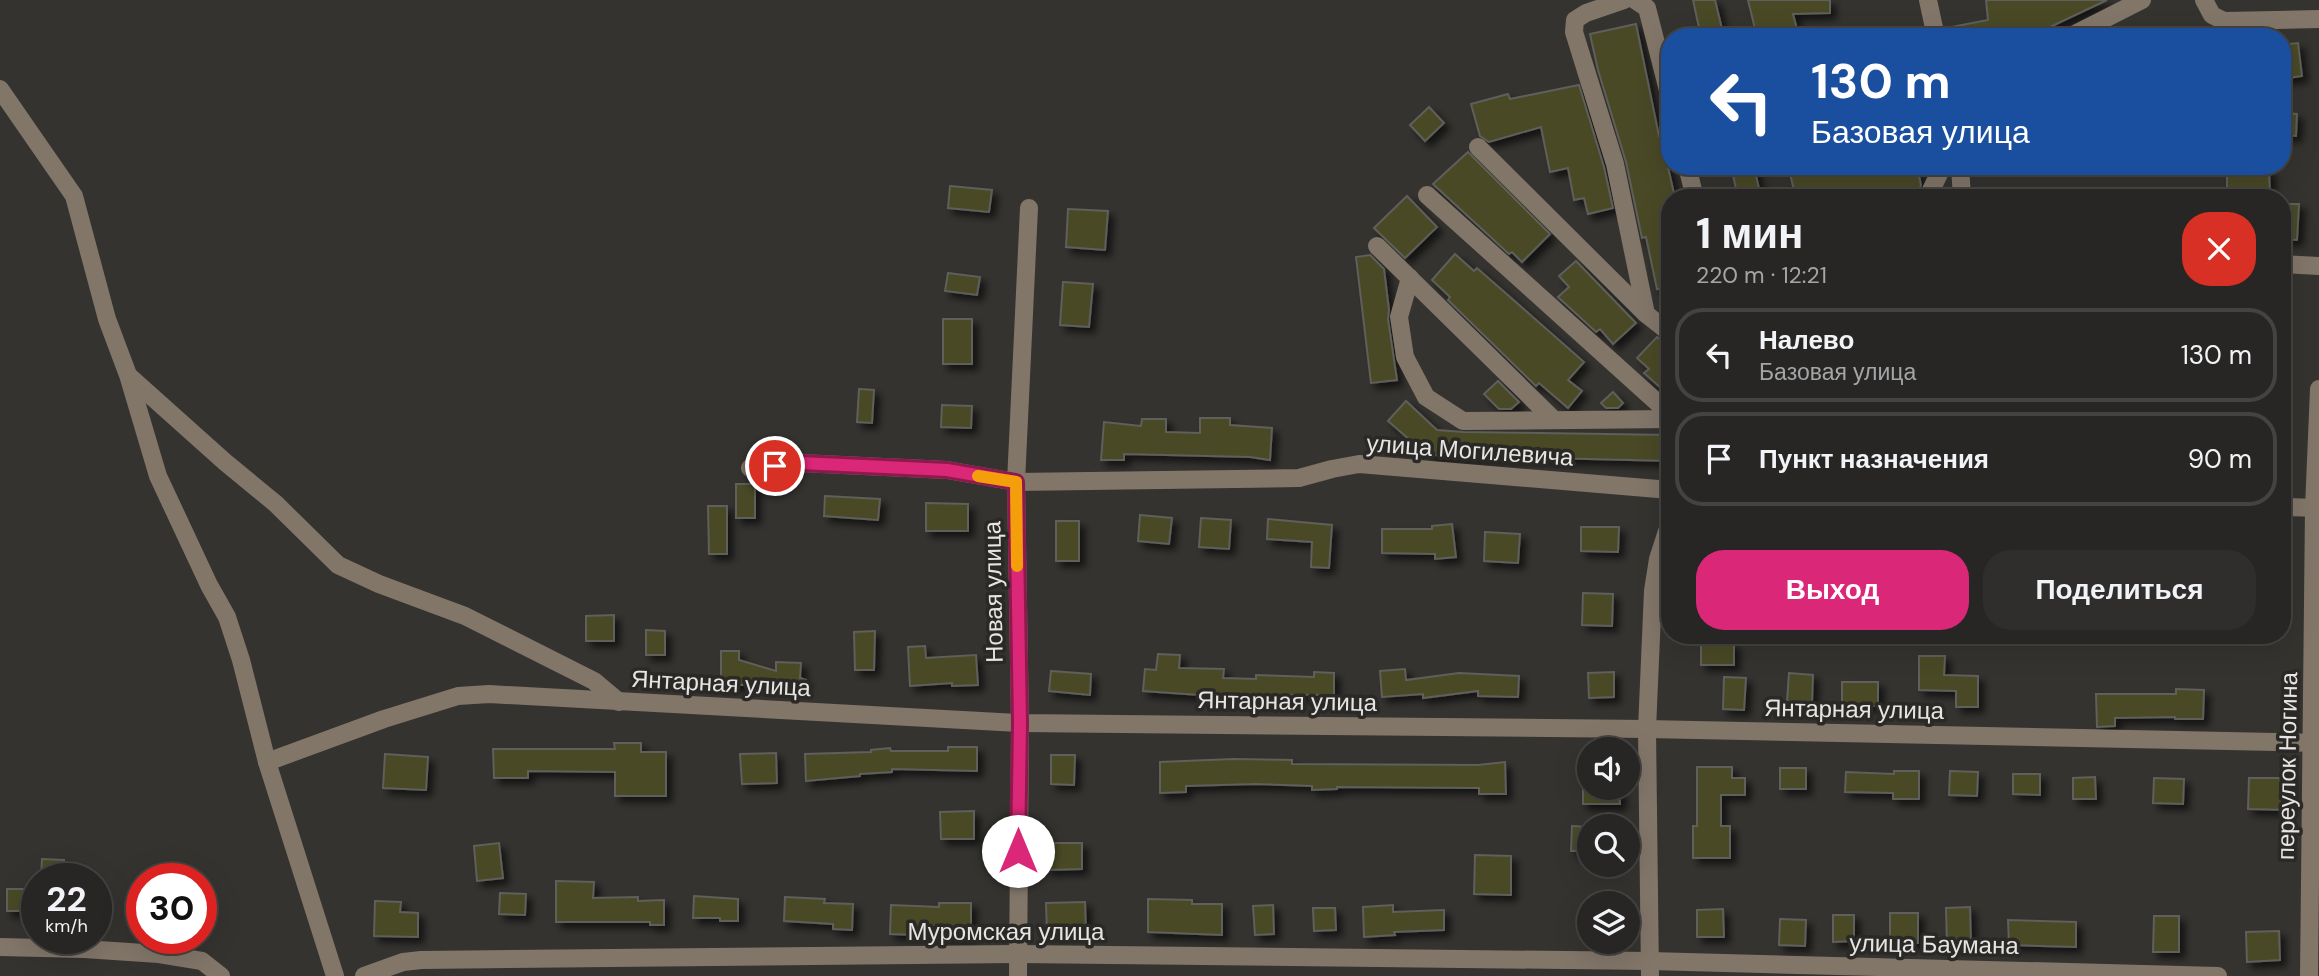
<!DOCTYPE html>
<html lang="ru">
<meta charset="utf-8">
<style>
body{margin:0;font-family:"DM Sans",sans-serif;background:#2f2e2c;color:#f1f3f6;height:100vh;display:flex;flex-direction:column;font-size:26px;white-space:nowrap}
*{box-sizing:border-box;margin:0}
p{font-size:23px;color:#a4a5a6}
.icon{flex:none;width:38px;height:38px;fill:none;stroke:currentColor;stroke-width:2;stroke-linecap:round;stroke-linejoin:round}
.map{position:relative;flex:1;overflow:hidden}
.details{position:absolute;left:1661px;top:189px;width:630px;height:455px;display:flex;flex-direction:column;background:#272624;border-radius:28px;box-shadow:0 7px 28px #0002,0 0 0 2px #434341}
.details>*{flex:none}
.top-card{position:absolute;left:1661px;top:28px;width:630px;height:147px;border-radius:28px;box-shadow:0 7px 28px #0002,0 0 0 2px #434341;background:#1a4fa0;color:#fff;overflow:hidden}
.fabs{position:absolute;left:1577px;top:737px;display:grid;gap:14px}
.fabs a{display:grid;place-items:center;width:63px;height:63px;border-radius:50%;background:#272624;box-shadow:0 7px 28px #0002,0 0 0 2px #434341;font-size:35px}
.speed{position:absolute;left:21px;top:863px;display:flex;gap:14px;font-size:35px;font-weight:700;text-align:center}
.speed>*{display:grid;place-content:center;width:91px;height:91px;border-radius:50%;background:#272624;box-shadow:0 7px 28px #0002,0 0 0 2px #434341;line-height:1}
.speed small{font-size:18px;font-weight:400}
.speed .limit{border:10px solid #d22;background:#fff;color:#111}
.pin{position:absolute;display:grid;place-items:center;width:60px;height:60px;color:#fff;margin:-30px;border:4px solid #fff;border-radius:50%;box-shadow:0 2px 7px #0007}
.me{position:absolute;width:77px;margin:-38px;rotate:0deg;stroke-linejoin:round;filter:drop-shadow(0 0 5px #0008)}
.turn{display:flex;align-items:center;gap:24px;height:147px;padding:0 35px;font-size:32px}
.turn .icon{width:91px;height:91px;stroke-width:2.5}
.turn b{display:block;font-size:49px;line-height:60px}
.round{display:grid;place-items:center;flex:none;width:74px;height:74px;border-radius:28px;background:#2f2e2c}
.head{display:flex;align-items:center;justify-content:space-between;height:119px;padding:0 35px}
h1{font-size:42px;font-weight:700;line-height:52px}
.action{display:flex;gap:14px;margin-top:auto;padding:14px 35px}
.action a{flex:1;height:80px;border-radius:28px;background:#db2777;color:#fff;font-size:28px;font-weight:700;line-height:80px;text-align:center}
.action a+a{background:#2f2e2c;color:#f1f3f6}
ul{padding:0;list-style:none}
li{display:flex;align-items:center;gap:21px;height:94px;margin:0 14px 10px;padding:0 21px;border:4px solid #434341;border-radius:28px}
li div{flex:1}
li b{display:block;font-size:26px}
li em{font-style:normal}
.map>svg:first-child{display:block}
.building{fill:#494925;stroke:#5e5e5b;stroke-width:2;filter:url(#shadow)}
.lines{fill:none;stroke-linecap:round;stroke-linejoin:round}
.minor{stroke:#827669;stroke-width:18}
.route-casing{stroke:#8e194d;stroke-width:18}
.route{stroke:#db2777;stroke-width:12}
.slow{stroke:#f59e0b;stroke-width:12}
.labels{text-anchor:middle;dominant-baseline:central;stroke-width:7;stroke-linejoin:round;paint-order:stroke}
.street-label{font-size:24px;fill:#e6e5e3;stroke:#2a2926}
</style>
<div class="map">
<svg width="2319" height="976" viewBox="0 0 2319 976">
<defs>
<filter id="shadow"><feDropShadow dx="5.5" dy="5.5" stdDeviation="3.5" flood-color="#0009"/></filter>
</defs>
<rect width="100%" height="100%" fill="#343330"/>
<g class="building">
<polygon points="1693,0 1715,0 1724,37 1701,37"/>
<polygon points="1748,0 1830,0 1830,13 1793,14 1798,33 1783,37 1757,37"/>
<polygon points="1986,0 2107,0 2029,37 1947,37 1946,28 1988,20"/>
<polygon points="1636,24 1659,136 1661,136 1675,198 1670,198 1670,287 1657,289 1646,237 1642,238 1626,162 1598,70 1590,34"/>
<polygon points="2298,43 2302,76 2282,79 2282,45"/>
<polygon points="1579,85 1604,167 1613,208 1588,214 1584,198 1574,200 1568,168 1550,172 1541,127 1489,142 1480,136 1471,104 1508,94 1510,99"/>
<polygon points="1429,107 1444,123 1425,141 1410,125"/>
<polygon points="2282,113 2297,114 2296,136 2282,135"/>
<polygon points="1468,152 1550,234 1522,262 1512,252 1509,254 1433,184"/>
<polygon points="1731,166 1754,166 1761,198 1738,198"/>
<polygon points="1788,166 1903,166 1904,175 1918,171 1921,185 1916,197 1911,198 1796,198"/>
<polygon points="2269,170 2270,194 2227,195 2227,171"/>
<polygon points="950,186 992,190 989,212 948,208"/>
<polygon points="1407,196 1437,227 1405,258 1374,228"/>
<polygon points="2282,204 2299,204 2297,240 2282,239"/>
<polygon points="1068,209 1108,211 1105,250 1066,247"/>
<polygon points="1455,254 1474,271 1477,268 1584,362 1568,380 1582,391 1568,408 1539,383 1536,386 1448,300 1450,297 1432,280"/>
<polygon points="1370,255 1384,269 1389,310 1388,319 1397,380 1371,383 1356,257"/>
<polygon points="1576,261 1636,323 1613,344 1600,329 1596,332 1558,297 1569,287 1559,276"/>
<polygon points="948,273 980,277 977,295 945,291"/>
<polygon points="1063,282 1093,284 1089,327 1060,325"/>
<rect x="943" y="319" width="29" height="45"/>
<polygon points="1657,337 1670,348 1670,396 1644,373 1649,369 1637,358"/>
<polygon points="1498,381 1519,402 1511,409 1499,409 1484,394"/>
<polygon points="859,389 874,390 872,423 857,422"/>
<polygon points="1613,392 1623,403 1618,408 1606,408 1601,403"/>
<polygon points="1406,401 1437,430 1463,432 1670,435 1670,461 1429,455 1429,442 1411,441 1388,421"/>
<polygon points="942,405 972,406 971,428 941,427"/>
<polygon points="1200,418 1230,418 1230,425 1272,428 1270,460 1250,457 1124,454 1124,460 1101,460 1104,422 1141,426 1142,419 1166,419 1166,432 1200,433"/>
<rect x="736" y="484" width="19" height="34"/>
<polygon points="825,496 880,499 878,520 824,516"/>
<polygon points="926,503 968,504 968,531 926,531"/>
<polygon points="708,506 727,506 727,554 709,554"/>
<polygon points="1140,515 1172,518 1169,544 1138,541"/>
<polygon points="1201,518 1231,520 1229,549 1199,547"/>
<polygon points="1268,519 1332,525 1329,568 1311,567 1312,542 1267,539"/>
<rect x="1056" y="521" width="23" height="40"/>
<polygon points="1452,524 1456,557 1435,559 1435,554 1382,553 1382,529 1432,529 1432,526"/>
<polygon points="1581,527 1619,527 1618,552 1581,551"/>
<polygon points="1485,532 1520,534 1518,563 1484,561"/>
<polygon points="1583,593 1613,594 1612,626 1582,625"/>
<polygon points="614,615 614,641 586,641 586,616"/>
<polygon points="646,630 665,631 665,655 646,655"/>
<polygon points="875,631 874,670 855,670 854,632"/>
<rect x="1701" y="643" width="33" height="22"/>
<polygon points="925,646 926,658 976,655 978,685 952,686 952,683 910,686 908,647"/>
<polygon points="721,651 739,651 739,660 776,671 776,662 801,663 800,678 806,680 805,685 750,683 750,685 721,685"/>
<polygon points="1158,654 1180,655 1179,668 1224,669 1223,678 1256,679 1256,675 1314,677 1314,672 1334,673 1334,695 1287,695 1287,697 1200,695 1143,691 1145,669 1156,670"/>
<polygon points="1919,656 1945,656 1944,675 1978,676 1978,707 1956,707 1956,691 1919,690"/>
<polygon points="1405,669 1406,680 1459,673 1519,676 1518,697 1478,696 1478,691 1423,698 1423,694 1382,697 1380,671"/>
<polygon points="1051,671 1091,674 1090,695 1049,691"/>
<polygon points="1614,672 1614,697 1589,698 1588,673"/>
<polygon points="1789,673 1813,675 1812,702 1787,701"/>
<polygon points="1724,677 1746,678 1744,710 1723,709"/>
<rect x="1842" y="682" width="36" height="24"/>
<polygon points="2176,689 2204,690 2203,719 2175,719 2175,717 2115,718 2115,726 2097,727 2096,694 2176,694"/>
<polygon points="614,743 641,743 641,752 666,752 666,796 615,796 615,772 528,771 528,778 494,778 493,749 615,749"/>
<polygon points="948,747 977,747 977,771 892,769 892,772 860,774 860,776 806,781 805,754 871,752 871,750 890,748 891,751 948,751"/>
<polygon points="776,753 777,783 742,784 740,754"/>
<polygon points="385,754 428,757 426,790 383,788"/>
<polygon points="1051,755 1075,755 1074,785 1051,784"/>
<polygon points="1233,759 1292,760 1292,764 1478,765 1505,762 1506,794 1479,794 1479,788 1337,787 1337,789 1312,790 1312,786 1255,784 1186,786 1186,792 1160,793 1160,762"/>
<polygon points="1697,767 1732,767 1732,778 1745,778 1745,795 1721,795 1721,826 1730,826 1730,858 1693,858 1693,826 1697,826"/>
<rect x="1780" y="768" width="26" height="21"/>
<polygon points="1894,771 1919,771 1919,799 1893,799 1893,793 1845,792 1846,772 1894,774"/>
<polygon points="1950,771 1978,772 1977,796 1949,795"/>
<polygon points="2013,774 2040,774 2040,795 2013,794"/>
<polygon points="2095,777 2096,799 2073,799 2073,778"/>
<polygon points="2154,778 2184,779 2183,804 2153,803"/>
<polygon points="2249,778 2289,778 2288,810 2248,809"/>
<polygon points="1583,788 1619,788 1620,804 1583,804"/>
<polygon points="974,811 974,839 941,839 940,812"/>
<polygon points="1572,826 1589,827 1589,851 1571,851"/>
<polygon points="499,843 503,878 477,881 474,846"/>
<polygon points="1046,843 1082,843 1082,869 1047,870"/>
<polygon points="1475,855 1511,856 1511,895 1474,894"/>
<polygon points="42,859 64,860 64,878 41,878"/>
<polygon points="556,881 594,882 593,898 638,897 638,901 664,900 664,925 650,925 650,922 556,922"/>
<rect x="7" y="889" width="26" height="22"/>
<polygon points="500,893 526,894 525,915 499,914"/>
<polygon points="694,896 738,899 738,921 720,921 720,918 693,918"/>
<polygon points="785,897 825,899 824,903 853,904 852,930 833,929 833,924 784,921"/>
<polygon points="1148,899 1192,900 1192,904 1222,904 1222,935 1148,932"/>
<polygon points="375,901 401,902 400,912 418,913 418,937 374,936"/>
<polygon points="1085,902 1086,932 1047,934 1046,903"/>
<polygon points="939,903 971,903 971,937 890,934 891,905 939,907"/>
<polygon points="1273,905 1274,934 1255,935 1253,906"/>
<polygon points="1393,905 1393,912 1444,910 1444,930 1394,932 1395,935 1364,937 1363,907"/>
<polygon points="1970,907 1971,944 1947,945 1946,908"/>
<polygon points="1313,908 1335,908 1336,930 1314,931"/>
<polygon points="1723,909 1724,937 1697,937 1697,910"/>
<polygon points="1890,913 1918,913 1918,943 1890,942"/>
<polygon points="1833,915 1854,915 1854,941 1833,942"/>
<polygon points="2154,916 2179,916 2179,952 2153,952"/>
<polygon points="1780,919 1806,920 1805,946 1779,945"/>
<polygon points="2008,920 2076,922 2076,947 2009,945"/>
<polygon points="2279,931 2280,960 2247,962 2246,932"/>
</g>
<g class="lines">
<g class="minor">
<polyline points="1624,0 1586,13 1575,20 1574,32 1615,164 1646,314"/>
<polyline points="1635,0 1647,8 1670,98"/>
<polyline points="1928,0 1936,37"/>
<polyline points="2204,0 2212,15 2224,21 2319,19"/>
<polyline points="2069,37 2142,0"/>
<polyline points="0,89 74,196 107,319 128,375 158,476 209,585 227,617 241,660 267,762 335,976"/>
<polyline points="1478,147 1646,314 1670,333"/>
<polyline points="1687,166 1695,198"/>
<polyline points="1960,166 1962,198"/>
<polyline points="1427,195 1670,414"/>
<polyline points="1927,198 1943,166"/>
<polyline points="1377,246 1554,420"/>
<polyline points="2282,264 2319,266"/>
<polyline points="1410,278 1399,317 1405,357 1426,397 1463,421 1670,419"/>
<polyline points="130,377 225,462 276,504 338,565 379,584 465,616 594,681 619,702"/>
<polyline points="750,468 801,463 947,470 1016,482 1299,478 1332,469 1359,464 1670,490"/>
<polyline points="2282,507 2319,508"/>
<polyline points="267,762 384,719 458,696 489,694 1020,723 1647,729 2319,743"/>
<polyline points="0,947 84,949 159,954 202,961 221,976"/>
<polyline points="364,976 403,962 421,960 1017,954 1650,961 2218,976"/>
<polyline points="1018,976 1020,723 1016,482 1029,208"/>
<polyline points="1650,976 1647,729 1653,591 1658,559 1670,522"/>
<polyline points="2309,976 2314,508 2319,389"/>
</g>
</g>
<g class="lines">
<defs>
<polyline id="route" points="775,466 801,463 947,470 1016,482 1020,723 1018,851"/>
</defs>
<use href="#route" class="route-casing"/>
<use href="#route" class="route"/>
<polyline class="slow" points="978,476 1016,482 1017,566"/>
</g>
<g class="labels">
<g class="street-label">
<text transform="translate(1470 450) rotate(4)">улица Могилевича</text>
<text transform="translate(993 592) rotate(-91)">Новая улица</text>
<text transform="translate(721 683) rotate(3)">Янтарная улица</text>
<text transform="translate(1287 701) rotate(1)">Янтарная улица</text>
<text transform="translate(1854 709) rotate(1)">Янтарная улица</text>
<text transform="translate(2287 766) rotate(-89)">переулок Ногина</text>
<text x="1006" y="931">Муромская улица</text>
<text transform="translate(1934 944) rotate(1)">улица Баумана</text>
</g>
</g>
</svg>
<div class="fabs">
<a><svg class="icon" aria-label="sound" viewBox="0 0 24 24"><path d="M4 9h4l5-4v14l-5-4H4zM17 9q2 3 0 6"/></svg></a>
<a><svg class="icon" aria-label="search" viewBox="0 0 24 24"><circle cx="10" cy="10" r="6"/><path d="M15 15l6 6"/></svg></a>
<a><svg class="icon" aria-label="layers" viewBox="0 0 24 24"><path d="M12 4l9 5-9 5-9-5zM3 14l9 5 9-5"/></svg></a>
</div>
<div class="speed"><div>22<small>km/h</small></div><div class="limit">30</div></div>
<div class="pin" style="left:775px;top:466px;background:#d93025"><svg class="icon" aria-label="arrive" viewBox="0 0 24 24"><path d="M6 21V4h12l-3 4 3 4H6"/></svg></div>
<svg class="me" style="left:1018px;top:851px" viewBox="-20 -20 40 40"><circle r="19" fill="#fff"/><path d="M0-13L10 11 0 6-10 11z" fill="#db2777"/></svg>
<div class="top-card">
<div class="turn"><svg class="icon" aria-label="left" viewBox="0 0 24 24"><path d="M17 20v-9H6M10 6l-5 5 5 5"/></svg><div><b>130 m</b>Базовая улица</div></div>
</div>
<section class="details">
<div class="head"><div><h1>1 мин</h1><p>220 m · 12:21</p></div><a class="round" style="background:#d93025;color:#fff"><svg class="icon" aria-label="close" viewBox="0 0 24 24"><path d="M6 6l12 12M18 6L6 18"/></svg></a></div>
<ul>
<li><svg class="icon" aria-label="left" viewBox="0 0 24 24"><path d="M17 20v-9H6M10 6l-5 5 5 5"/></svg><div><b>Налево</b><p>Базовая улица</p></div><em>130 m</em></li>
<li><svg class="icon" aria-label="arrive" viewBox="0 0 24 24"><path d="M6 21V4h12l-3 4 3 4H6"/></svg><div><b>Пункт назначения</b></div><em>90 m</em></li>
</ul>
<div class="action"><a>Выход</a><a>Поделиться</a></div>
</section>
</div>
